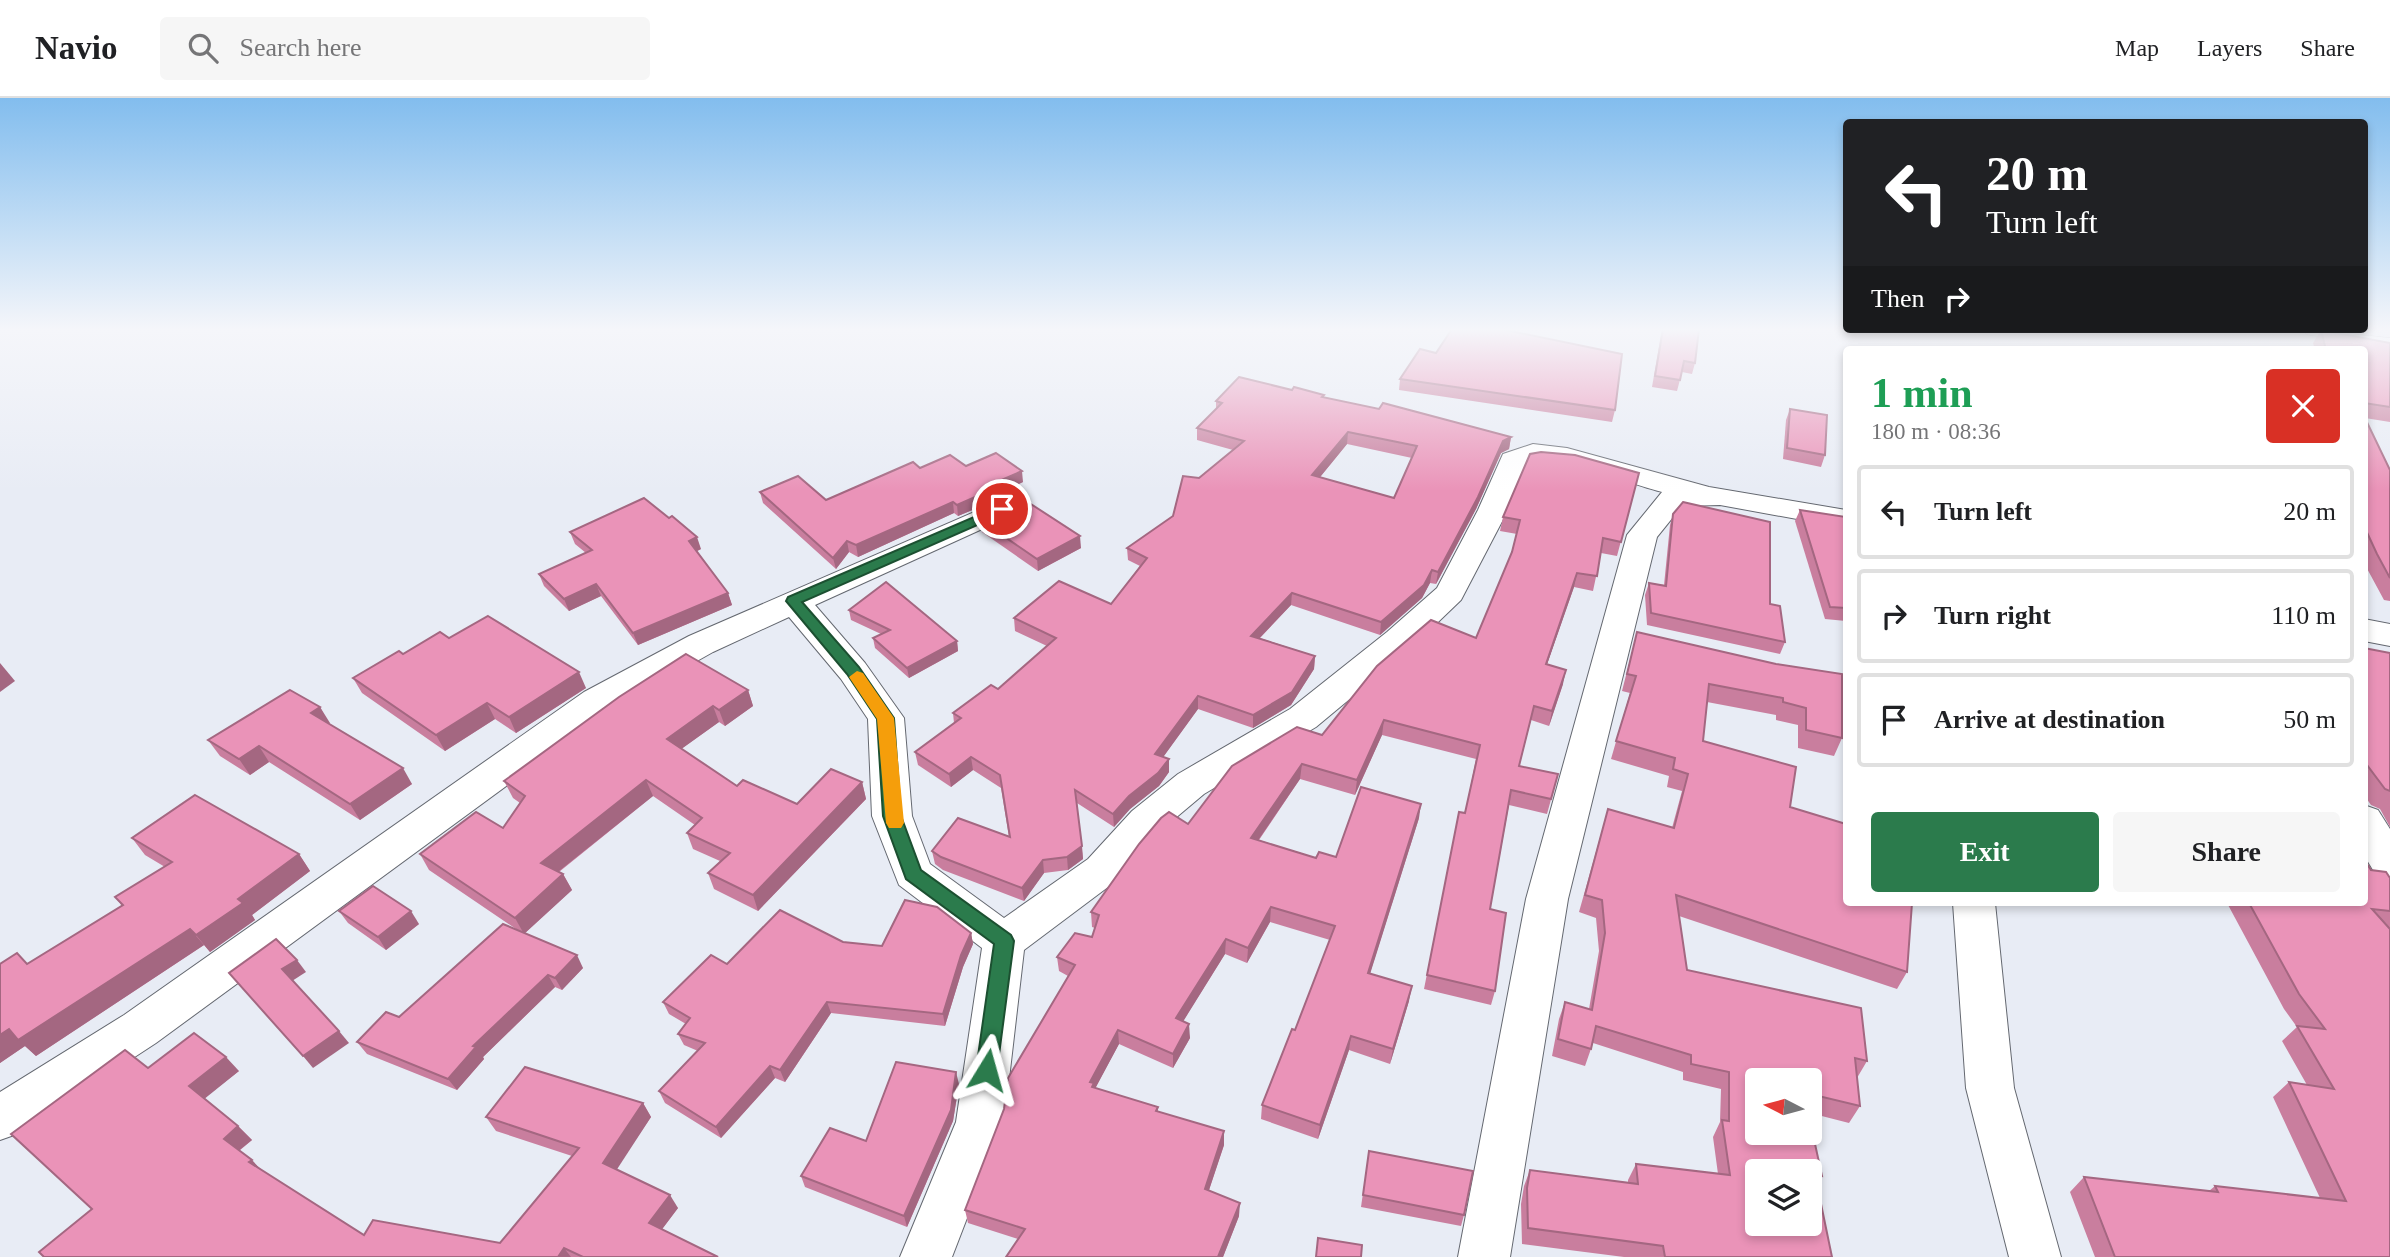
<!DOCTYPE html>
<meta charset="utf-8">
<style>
body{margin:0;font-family:Georgia,serif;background:#f6f6f6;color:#202124;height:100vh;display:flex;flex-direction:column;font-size:26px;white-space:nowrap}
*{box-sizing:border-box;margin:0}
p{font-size:23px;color:#757577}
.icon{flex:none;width:38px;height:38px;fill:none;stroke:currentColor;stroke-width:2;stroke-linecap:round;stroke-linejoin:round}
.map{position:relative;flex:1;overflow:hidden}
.panel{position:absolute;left:1843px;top:248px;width:525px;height:560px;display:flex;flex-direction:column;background:#fff;border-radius:7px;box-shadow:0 4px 10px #0003}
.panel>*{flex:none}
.guide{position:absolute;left:1843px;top:21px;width:525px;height:214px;border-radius:7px;box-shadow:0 4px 10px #0003;background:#202124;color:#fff;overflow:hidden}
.needle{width:46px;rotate:276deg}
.tools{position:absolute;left:1745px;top:970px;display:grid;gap:14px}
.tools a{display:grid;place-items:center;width:77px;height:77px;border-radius:7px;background:#fff;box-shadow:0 4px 10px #0003;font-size:35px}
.pin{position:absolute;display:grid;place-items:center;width:60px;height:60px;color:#fff;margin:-30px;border:4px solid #fff;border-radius:50%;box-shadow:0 2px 7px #0007}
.me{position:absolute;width:77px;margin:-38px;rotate:8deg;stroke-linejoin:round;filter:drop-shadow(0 0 5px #0008)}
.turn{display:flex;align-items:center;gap:24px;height:147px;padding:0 28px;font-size:32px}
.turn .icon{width:91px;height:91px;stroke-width:2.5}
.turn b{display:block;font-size:49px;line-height:60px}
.then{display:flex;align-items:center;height:66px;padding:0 28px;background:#0003;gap:14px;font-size:26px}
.round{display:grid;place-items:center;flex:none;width:74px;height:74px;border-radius:7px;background:#f6f6f6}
.overview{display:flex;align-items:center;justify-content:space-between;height:119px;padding:0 28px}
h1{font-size:42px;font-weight:700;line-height:52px;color:#1e9e55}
.primary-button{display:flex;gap:14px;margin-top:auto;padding:14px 28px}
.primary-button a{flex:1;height:80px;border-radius:7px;background:#2b7b4c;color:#fff;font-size:28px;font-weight:700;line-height:80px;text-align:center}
.primary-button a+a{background:#f6f6f6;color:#202124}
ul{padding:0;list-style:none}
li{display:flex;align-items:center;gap:21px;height:94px;margin:0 14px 10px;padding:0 14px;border:4px solid #e0e0e0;border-radius:7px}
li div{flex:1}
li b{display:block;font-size:26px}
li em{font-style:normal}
header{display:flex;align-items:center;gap:42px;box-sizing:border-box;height:98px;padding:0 35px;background:#fff;border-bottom:2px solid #e0e0e0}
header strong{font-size:33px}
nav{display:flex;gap:38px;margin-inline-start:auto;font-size:24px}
.search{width:490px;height:63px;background:#f6f6f6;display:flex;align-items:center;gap:18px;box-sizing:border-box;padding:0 24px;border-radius:7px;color:#757577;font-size:26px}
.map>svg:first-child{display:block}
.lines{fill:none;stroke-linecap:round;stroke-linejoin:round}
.lane-casing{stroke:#646870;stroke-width:1}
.street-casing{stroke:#646870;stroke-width:2}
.lane{fill:#fff;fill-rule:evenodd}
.street{fill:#fff;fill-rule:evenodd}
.wall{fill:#c97e9e;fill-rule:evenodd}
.shaded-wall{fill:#a46781}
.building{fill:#ea93b8;stroke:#a46781;stroke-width:2;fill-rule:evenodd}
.route{fill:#2b7b4c;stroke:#1c5031;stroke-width:2}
.slow{fill:#f59e0b}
</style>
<header>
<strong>Navio</strong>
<div class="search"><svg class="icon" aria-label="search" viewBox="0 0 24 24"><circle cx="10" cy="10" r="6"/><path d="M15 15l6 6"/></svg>Search here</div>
<nav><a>Map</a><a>Layers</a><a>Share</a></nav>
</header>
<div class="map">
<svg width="2390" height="1159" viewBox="0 0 2390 1159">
<rect width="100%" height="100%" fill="#e8ecf5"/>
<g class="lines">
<defs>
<polygon id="lane" points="2305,231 2390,240 2390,248 2310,237 2306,236"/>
<g id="street">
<path d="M 1533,346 L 1567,350 L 1709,389 L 1846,412 L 1846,430 L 1720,407 L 1682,408 L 1657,439 L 1568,801 L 1510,1159 L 1458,1159 L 1526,801 L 1627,437 L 1662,394 C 1630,386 1554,356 1525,367 L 1508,412 L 1461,502 L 1411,550 L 1316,629 L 1204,696 L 1160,733 L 1116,783 L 1024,852 L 1004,1024 L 952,1159 L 900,1159 L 956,1024 L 982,850 L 899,787 L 872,718 L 868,621 L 841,581 L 789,519 L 713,554 L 610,612 L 156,945 L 17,1036 L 0,1042 L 0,994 L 124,917 L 584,594 L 689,538 L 1002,402 L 1013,405 L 1017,411 L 1013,417 L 815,507 L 865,565 L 904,620 L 912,718 L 930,766 L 1004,820 L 1088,761 L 1132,713 L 1178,676 L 1290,611 L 1387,534 L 1437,490 L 1478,412 L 1503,356 Z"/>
<polygon points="2364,521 2390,526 2390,548 2364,543"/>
<polygon points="2364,707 2378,712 2390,731 2390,782 2376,777 2364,757"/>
<polygon points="1953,805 1995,805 2014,990 2061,1159 2009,1159 1966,990"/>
</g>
</defs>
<use href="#lane" class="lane-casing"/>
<use href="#street" class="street-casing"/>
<use href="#lane" class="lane"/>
<use href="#street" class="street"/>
</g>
<g class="wall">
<polygon points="1662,231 1699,231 1695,265 1692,276 1682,274 1677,293 1652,289"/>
<polygon points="2321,232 2390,245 2390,324 2365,320 2390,372 2390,503 2384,502 2364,465 2364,252 2315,252 2313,245"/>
<polygon points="1400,281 1615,312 1612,324 1399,292"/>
<path d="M 1324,300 L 1511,339 L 1509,351 L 1501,355 L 1476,411 L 1436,486 L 1430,485 L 1422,500 L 1380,537 L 1291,507 L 1260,540 L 1315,558 L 1314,571 L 1291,607 L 1253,630 L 1198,611 L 1163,659 L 1169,661 L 1169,674 L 1159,688 L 1130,711 L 1114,729 L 1077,705 L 1083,761 L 1068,772 L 1044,775 L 1024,803 L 943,772 L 935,766 L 932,753 L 1009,739 L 1001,690 L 973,672 L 951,689 L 918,667 L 915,654 L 954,625 L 953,615 L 998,591 L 1047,548 L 1015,533 L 1014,520 L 1111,506 L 1140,468 L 1128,462 L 1127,450 L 1173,418 L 1199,380 L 1233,352 L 1197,342 L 1197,330 L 1216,311 L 1216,303 ZM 1347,346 L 1412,360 L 1394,400 L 1320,379 Z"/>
<polygon points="1790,311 1825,357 1821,369 1783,361 1786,322"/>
<polygon points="966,368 1023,384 1006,392 1007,401 1001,400 958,418 954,415 858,459 849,454 836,471 763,405 760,394 826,402 920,370"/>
<polygon points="1639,375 1617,458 1601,455 1593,493 1574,489 1547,566 1563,586 1549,628 1531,622 1519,668 1558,676 1547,716 1509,707 1490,811 1495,893 1491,907 1424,891 1459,714 1465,715 1476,661 1382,637 1355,697 1300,681 1259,742 1316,760 1336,759 1419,720 1370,875 1409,903 1390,966 1349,952 1318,1041 1261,1021 1262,1007 1295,932 1330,842 1270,824 1247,865 1225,856 1183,923 1190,940 1173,970 1119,946 1095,990 1158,1009 1158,1014 1224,1033 1224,1047 1209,1092 1239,1118 1223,1159 1006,1159 1018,1141 968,1125 965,1112 1068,878 1059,873 1057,859 1092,839 1095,830 1092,829 1091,814 1188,726 1322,637 1476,540 1512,454 1517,436 1500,433 1503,419"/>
<polygon points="1800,412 1846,419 1846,523 1825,521 1795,423"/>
<polygon points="1673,416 1770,506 1785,544 1780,556 1647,527 1645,497 1649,485 1664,487 1670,427"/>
<polygon points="980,422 1081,450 1038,473 982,434"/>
<polygon points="570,434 701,451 697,453 728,495 732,507 638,547 601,498 569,513 544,488 539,476 586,455 575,446"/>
<polygon points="849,512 957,543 958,553 909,580 875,550 873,540 881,536 851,522"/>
<polygon points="1637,534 1776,566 1842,640 1834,658 1798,650 1798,627 1776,622 1776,617 1707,604 1703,643 1790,709 1907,874 1897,891 1679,818 1687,872 1867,963 1857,980 1860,1008 1849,1025 1810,1015 1810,982 1757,982 1822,1078 1817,1085 1832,1159 1624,1159 1522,1146 1521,1106 1524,1088 1530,1072 1628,1085 1628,1082 1636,1066 1718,1076 1713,1039 1720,1024 1721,991 1683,982 1683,974 1593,945 1585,968 1552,958 1559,921 1565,904 1589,911 1599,853 1596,820 1579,814 1608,711 1672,730 1682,693 1667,689 1669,678 1611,661 1630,595 1622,593"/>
<polygon points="449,540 586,590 516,635 495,621 445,653 362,595 353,580 403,556"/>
<polygon points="2364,550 2390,555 2390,729 2380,711 2371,707 2364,697"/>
<polygon points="748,592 753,608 725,628 719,624 681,651 737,688 797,706 862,684 866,701 758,813 714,791 708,775 720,763 693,751 687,735 695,727 653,698 559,774 563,776 572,792 525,835 583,870 562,892 555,889 483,959 484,961 457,992 367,956 357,944 399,919 519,833 429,772 420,756 503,730 520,705 513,700 504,683"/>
<polygon points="320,609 329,626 412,686 360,722 269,664 250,677 220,658 208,642"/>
<polygon points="132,740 299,756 310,773 252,817 255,822 210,854 204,847 36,958 25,948 0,965 0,866 17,855 27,866 122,808 115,799 165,769 145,757"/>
<polygon points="2371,772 2390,780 2390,1159 2095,1159 2070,1094 2084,1079 2209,1093 2215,1088 2320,1100 2273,999 2289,984 2307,987 2282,943 2297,929 2284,911 2227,805 2364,805"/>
<polygon points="339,813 419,826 386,852 348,825"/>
<polygon points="971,835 973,846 963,869 945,928 831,915 785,984 775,980 721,1040 665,1005 659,993 698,953 684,947 678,936 686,926 669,916 663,904 727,866 843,844 882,848"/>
<polygon points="148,970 239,973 204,1000 238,1028 252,1042 239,1053 262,1072 364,1137 500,1145 572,1058 496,1033 486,1019 643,1005 651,1019 616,1071 678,1110 662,1131 718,1159 44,1159 92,1111"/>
<polygon points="959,986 953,1023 907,1129 805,1089 801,1078 866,1043"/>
<polygon points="1369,1053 1464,1117 1461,1128 1361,1109"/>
</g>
<g class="shaded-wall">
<polygon points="1348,334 1347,346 1312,389 1312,377"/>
<polygon points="1511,339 1509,351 1501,355 1476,411 1436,486 1438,474 1503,343"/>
<polygon points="1022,373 1023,384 1006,392 1005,389 1000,388 1001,400 958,418 957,407 997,384"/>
<polygon points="953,404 954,415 858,459 856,447"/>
<polygon points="1080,438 1081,450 1038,473 1037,461"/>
<polygon points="697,439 701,451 693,455 689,443"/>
<polygon points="847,443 849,454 836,471 833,460"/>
<polygon points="1432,472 1430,485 1422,500 1380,537 1381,524"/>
<polygon points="1577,475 1574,489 1542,581 1546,566"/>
<polygon points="596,486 601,498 569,513 564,501"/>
<polygon points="728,495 732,507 638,547 633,535"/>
<polygon points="1292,495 1291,507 1250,550 1251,538"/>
<polygon points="957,543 958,553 909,580 907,570"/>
<polygon points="1315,558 1314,571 1291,607 1253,630 1253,617"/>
<polygon points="0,565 15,583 0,594"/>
<polygon points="1566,572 1563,586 1549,628 1552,613"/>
<polygon points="579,574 586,590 516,635 509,619"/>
<polygon points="748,592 753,608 725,628 719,612"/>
<polygon points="1198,598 1198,611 1156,669 1155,656"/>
<polygon points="487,605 495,621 445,653 436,637"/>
<polygon points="713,608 719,624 673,657 667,641"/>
<polygon points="320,609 330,625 321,631 311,615"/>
<polygon points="1384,622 1382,637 1355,697 1357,682"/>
<polygon points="259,648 269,664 250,677 239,661"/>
<polygon points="971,659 973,672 951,689 949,676"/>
<polygon points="1169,661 1169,674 1159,688 1130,711 1114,729 1113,716 1129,698"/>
<polygon points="1302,666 1300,681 1250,754 1251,740"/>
<polygon points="403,670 412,686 360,722 350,706"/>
<polygon points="646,682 653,698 549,781 541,765"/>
<polygon points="862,684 866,701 758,813 753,797"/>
<polygon points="1421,706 1419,720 1366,889 1368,875"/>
<polygon points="1082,748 1083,761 1068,772 1067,759"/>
<polygon points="299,756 310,773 252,817 255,822 210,854 196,837 238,801"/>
<polygon points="1043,762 1044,775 1024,803 1022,790"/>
<polygon points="563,776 572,792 524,836 515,820"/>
<polygon points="1271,809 1270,824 1247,865 1248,850"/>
<polygon points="411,813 419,826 386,852 378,839"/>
<polygon points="190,831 204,847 36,958 25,948 0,965 0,937"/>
<polygon points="971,835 973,846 963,869 945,928 943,916 961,857"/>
<polygon points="1226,841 1225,856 1176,935 1176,920"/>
<polygon points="577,857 583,870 562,892 555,880"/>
<polygon points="297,862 306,874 292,883 282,871"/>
<polygon points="548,877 555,889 483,959 484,961 457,992 448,981 473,948"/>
<polygon points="1412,888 1409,903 1390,966 1393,951"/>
<polygon points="827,904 831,915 785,984 780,972"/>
<polygon points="1189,926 1190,940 1173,970 1173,956"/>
<polygon points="1118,932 1119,946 1095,991 1095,999 1090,984"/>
<polygon points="339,933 349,945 313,970 303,958"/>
<polygon points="1351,938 1349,952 1318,1041 1320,1027"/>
<polygon points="226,959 239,973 203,1002 189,988"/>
<polygon points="770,968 775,980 721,1040 716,1029"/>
<polygon points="956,974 959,986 953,1023 907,1129 904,1118"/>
<polygon points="643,1005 651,1019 612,1079 603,1065"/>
<polygon points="238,1028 252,1042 237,1054 224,1041"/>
<polygon points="1224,1033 1224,1047 1205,1104 1205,1091"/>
<polygon points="252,1062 265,1076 249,1064"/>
<polygon points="670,1097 678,1110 657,1138 649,1125"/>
<polygon points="1240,1105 1239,1118 1223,1159 1218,1159"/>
<polygon points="564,1150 571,1159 558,1159"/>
</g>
<g class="building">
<polygon points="1452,231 1501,231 1622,256 1615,312 1400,281 1420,251 1436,255"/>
<polygon points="1663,231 1699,231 1695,265 1684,263 1680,282 1655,278"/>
<polygon points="2321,232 2390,245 2390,309 2364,305 2364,252 2326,252"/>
<path d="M 1239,279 L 1292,292 L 1294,289 L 1324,297 L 1322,299 L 1379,311 L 1383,305 L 1511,339 L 1503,343 L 1478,399 L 1438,474 L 1432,472 L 1424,487 L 1381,524 L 1292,495 L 1251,538 L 1315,558 L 1292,594 L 1253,617 L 1198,598 L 1155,656 L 1169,661 L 1158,675 L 1129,698 L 1113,716 L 1075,692 L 1082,748 L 1067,759 L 1043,762 L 1022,790 L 941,759 L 932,753 L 958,720 L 1010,739 L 1000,677 L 971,659 L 949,676 L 915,654 L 961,620 L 953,615 L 991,587 L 998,591 L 1056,540 L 1014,520 L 1059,483 L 1111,506 L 1147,460 L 1127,450 L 1173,418 L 1183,378 L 1199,380 L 1244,343 L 1197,330 L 1222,305 L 1216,303 ZM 1348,334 L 1417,348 L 1394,400 L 1312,377 Z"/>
<polygon points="1790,311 1827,317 1825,357 1787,350"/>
<polygon points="2364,318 2390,372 2390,480 2377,456 2364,428"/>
<polygon points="1541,354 1575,357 1639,375 1621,444 1603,440 1597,478 1577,475 1546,566 1566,572 1552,613 1534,608 1519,668 1558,676 1551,701 1511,692 1490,811 1506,815 1495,893 1427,877 1459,714 1465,715 1480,647 1384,622 1357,682 1302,666 1251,740 1316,760 1319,754 1336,759 1361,689 1421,706 1368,875 1412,888 1393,951 1351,938 1320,1027 1262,1007 1292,931 1295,932 1335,828 1271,809 1248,850 1226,841 1176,920 1189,926 1173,956 1118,932 1090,984 1094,985 1092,989 1158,1009 1156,1013 1224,1033 1205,1091 1240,1105 1218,1159 1006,1159 1025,1131 965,1112 1004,1011 1008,980 1075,867 1057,859 1075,835 1092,839 1099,817 1091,814 1139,746 1161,720 1169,714 1188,726 1232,668 1297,629 1322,637 1377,568 1431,522 1476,540 1512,454 1520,422 1503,419 1530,356"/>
<polygon points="996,355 1022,373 997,384 1005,389 1000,388 957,407 953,404 856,447 847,443 833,460 760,394 798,378 826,402 913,364 920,370 950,357 966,368"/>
<polygon points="1017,397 1080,438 1037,461 980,422 1013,408 1018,401"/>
<polygon points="644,400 669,420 672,418 697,439 689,443 728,495 633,535 596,486 564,501 539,476 592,452 570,434"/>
<polygon points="1683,404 1770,424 1770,506 1780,508 1785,544 1651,515 1649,485 1666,488 1673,416"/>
<polygon points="1800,412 1846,419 1846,510 1830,509"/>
<polygon points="886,484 957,543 907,570 873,540 890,532 849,512"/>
<polygon points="488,518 579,574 509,619 487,605 436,637 353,580 399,553 403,556 440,534 449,540"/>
<path d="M 1637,534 L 1776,566 L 1842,576 L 1842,640 L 1806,632 L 1806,610 L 1783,604 L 1783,600 L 1709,586 L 1703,643 L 1796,669 L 1790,709 L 1846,726 L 1846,805 L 1912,805 L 1907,874 L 1676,797 L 1687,872 L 1861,910 L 1867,963 L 1855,960 L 1860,1008 L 1810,996 L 1810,982 L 1757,982 L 1757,1034 L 1810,1034 L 1810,1023 L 1822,1078 L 1815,1077 L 1832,1159 L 1665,1159 L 1663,1148 L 1528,1130 L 1527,1090 L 1530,1072 L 1638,1086 L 1636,1066 L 1730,1077 L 1722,1022 L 1729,1023 L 1729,974 L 1691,966 L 1691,957 L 1596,928 L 1591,951 L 1558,941 L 1565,904 L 1592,912 L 1605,835 L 1602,802 L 1585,797 L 1608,711 L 1674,730 L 1688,676 L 1673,671 L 1675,660 L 1616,643 L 1636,578 L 1627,576 ZM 1757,1073 L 1810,1073 L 1810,1125 L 1757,1125 Z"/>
<polygon points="2364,550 2390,555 2390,693 2385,691 2364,663"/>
<polygon points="686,556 748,592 719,612 713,608 667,641 737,688 743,682 797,706 831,671 862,684 753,797 708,775 730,755 687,735 702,720 646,682 541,765 563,776 515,820 420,756 476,714 503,730 525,698 504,683 619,599"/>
<polygon points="290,592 320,609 311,615 403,670 350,706 259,648 239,661 208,642"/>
<polygon points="195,697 299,756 238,801 243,805 196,837 190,831 18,942 9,931 0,937 0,866 17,855 27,866 123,807 115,799 172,764 132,740"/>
<polygon points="2364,761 2371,772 2386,774 2390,780 2390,813 2372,811 2390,831 2390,1159 2115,1159 2084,1079 2218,1094 2215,1088 2346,1103 2289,984 2334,991 2297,928 2325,931 2299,896 2249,805 2364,805"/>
<polygon points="373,788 411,813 378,839 339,813"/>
<polygon points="905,802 937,809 971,835 961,857 943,916 827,904 780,972 770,968 716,1029 659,993 705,945 678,936 690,920 663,904 711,857 727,866 780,812 843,844 882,848"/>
<polygon points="503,826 577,857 555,880 548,877 473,948 476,949 448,981 357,944 386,914 399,919"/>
<polygon points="276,841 297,862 282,871 339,933 303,958 229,875"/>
<polygon points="194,935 226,959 189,988 238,1028 224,1041 252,1062 249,1064 364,1137 373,1122 500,1145 579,1050 486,1019 525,969 643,1005 603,1065 670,1097 649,1125 718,1159 583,1159 564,1150 558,1159 44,1159 39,1154 92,1111 11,1036 125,952 148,970"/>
<polygon points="896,964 956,974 951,1012 904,1118 801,1078 830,1030 866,1043"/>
<polygon points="1369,1053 1473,1073 1464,1117 1363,1097"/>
<polygon points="1318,1140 1362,1147 1361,1159 1316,1159"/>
</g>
<linearGradient id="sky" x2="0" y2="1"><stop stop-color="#82bdee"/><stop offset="0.59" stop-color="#f5f6fa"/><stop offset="1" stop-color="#f5f6fa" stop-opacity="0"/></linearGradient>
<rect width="2390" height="393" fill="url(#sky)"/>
<polygon class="route" points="1002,407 1009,411 1007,414 802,504 859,569 894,620 901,718 921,772 1011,837 1014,843 997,972 994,979 987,982 979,979 976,972 994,846 906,781 883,718 877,621 847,576 786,503 788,499"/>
<polygon class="slow" points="857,573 863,575 894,620 904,725 901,730 889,730 886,725 877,621 849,579"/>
</svg>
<div class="tools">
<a><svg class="needle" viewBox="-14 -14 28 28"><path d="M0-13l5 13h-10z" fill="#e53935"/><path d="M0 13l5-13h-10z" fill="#757577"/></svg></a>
<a><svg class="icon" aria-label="layers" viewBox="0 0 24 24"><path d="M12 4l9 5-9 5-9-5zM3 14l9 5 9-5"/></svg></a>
</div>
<div class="pin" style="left:1002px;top:411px;background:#d93025"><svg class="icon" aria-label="arrive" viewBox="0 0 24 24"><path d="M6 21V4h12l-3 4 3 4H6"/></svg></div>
<svg class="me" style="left:987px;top:972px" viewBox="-20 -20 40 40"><path d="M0-17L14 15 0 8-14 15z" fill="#2b7b4c" stroke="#fff" stroke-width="4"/></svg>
<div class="guide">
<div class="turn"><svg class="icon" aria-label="left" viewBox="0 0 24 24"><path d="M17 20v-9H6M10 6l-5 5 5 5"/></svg><div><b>20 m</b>Turn left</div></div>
<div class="then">Then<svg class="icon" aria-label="right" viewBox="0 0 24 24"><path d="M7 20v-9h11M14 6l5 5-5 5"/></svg></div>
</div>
<section class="panel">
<div class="overview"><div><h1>1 min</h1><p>180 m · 08:36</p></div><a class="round" style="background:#d93025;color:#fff"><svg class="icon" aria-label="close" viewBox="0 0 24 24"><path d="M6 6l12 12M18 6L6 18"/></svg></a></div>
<ul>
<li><svg class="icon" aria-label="left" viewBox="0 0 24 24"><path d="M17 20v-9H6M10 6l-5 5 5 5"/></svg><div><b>Turn left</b></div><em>20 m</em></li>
<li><svg class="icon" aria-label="right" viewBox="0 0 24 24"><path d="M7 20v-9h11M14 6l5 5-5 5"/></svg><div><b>Turn right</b></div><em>110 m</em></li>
<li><svg class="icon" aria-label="arrive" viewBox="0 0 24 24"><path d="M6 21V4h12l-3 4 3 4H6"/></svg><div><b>Arrive at destination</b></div><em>50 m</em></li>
</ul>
<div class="primary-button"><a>Exit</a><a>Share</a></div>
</section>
</div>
